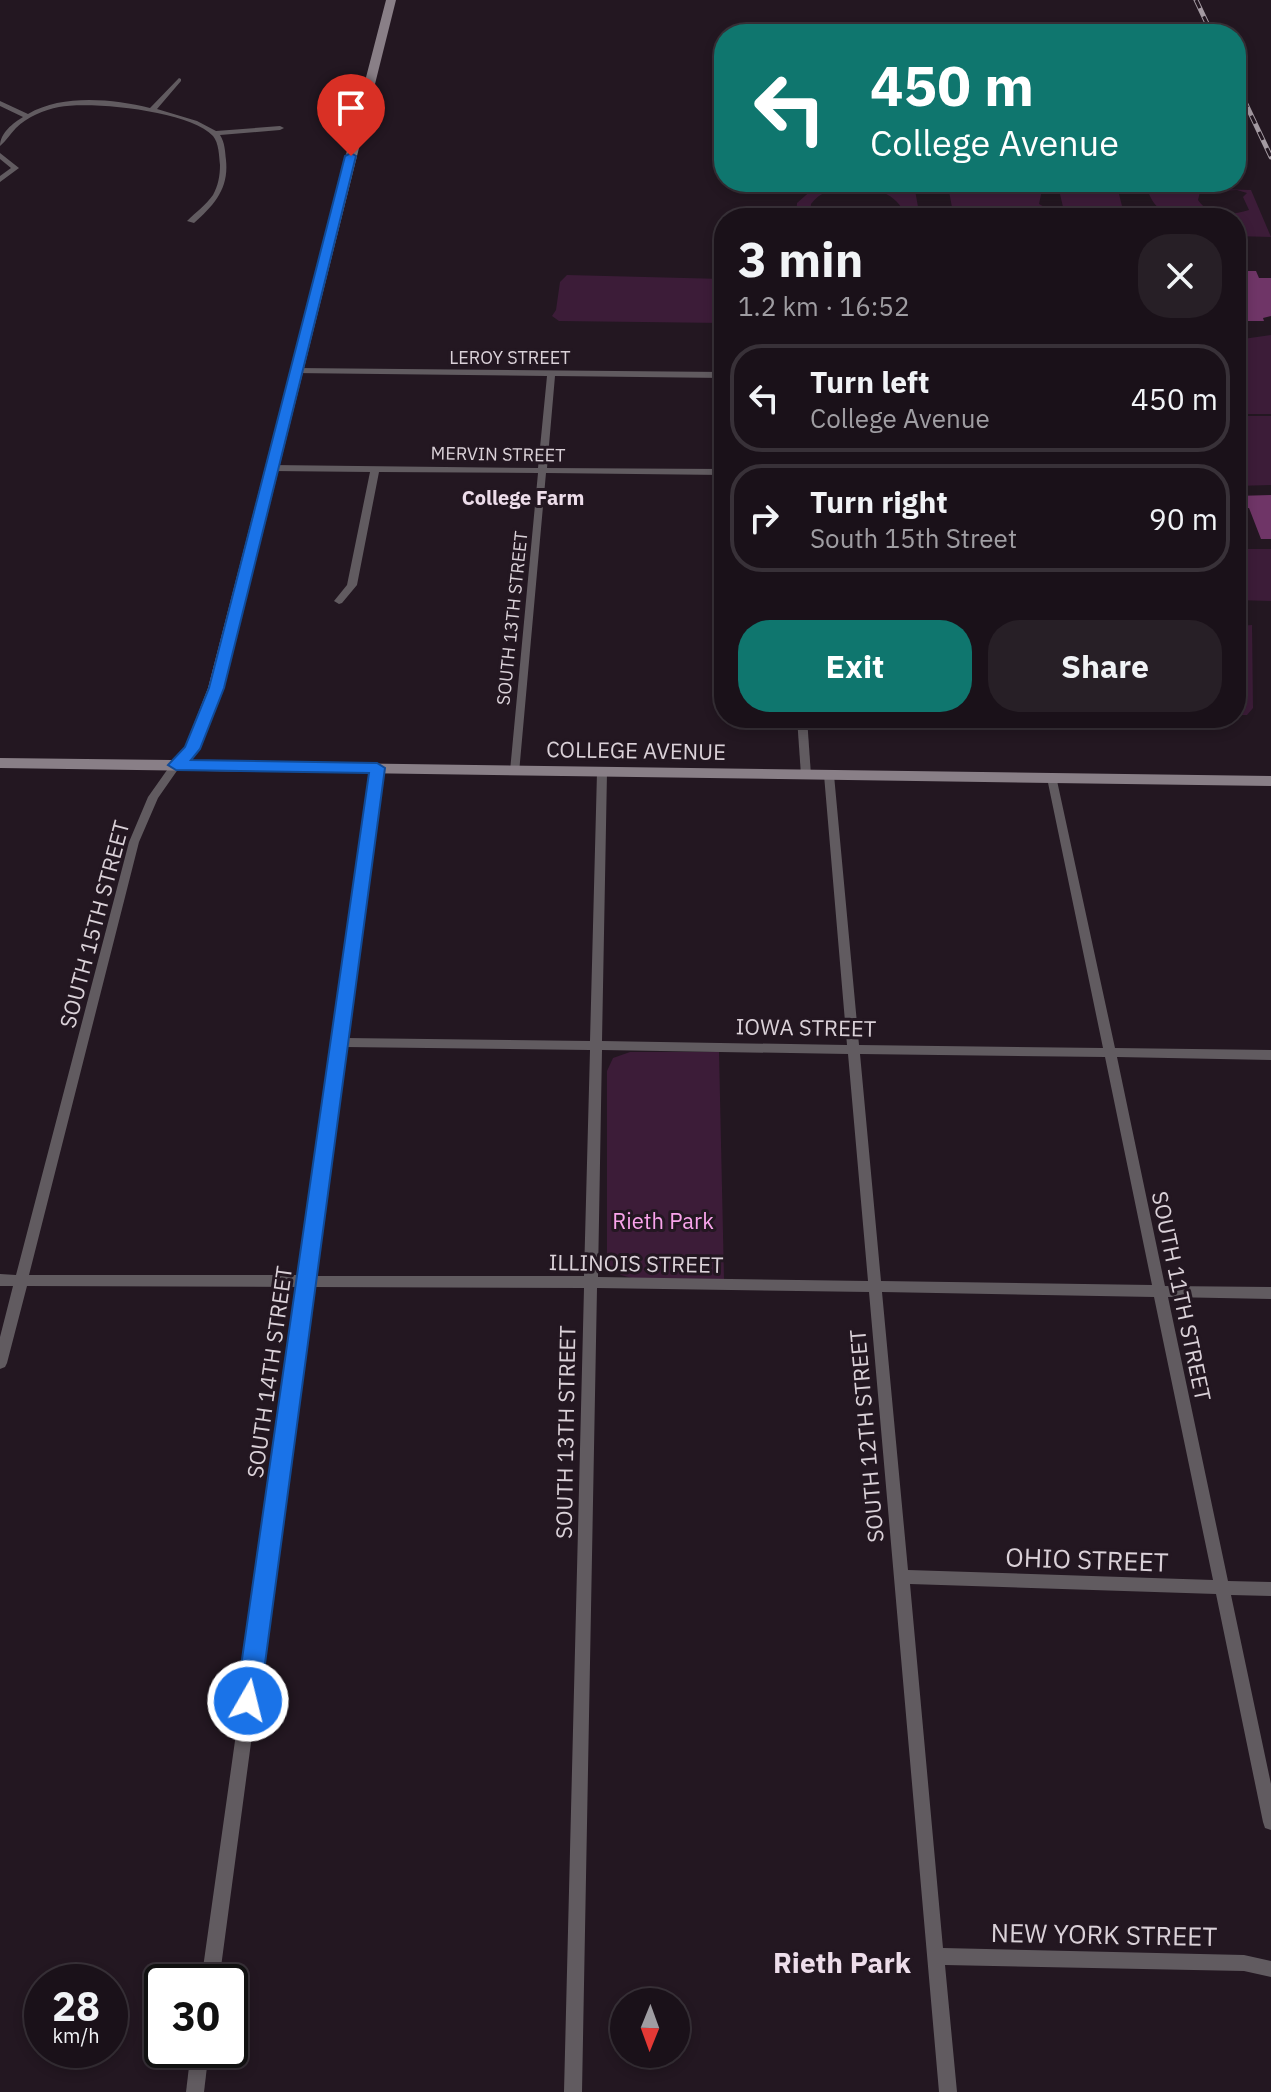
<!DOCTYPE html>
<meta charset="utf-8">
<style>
body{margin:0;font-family:"IBM Plex Sans",sans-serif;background:#271f26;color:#f1f3f6;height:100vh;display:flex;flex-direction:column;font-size:30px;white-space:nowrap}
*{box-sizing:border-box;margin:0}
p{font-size:26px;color:#9f9da2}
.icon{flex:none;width:44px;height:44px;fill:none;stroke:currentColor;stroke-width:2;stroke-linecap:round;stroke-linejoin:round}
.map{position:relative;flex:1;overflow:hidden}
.side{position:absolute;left:714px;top:208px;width:532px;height:520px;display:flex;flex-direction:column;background:#1a1119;border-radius:32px;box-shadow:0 4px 12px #0003,0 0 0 2px #383138}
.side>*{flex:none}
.top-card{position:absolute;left:714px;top:24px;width:532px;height:168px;border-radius:32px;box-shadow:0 4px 12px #0003,0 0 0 2px #383138;background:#0f766e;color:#fff;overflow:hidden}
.needle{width:52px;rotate:181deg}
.buttons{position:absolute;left:610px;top:1988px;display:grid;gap:16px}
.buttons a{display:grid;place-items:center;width:80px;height:80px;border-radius:50%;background:#1a1119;box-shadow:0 4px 12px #0003,0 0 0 2px #383138;font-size:40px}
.speed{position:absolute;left:24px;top:1964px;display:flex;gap:16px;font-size:40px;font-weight:700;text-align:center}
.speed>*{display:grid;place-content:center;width:104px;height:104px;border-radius:50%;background:#1a1119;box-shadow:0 4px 12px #0003,0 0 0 2px #383138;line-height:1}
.speed small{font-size:20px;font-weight:400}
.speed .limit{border:4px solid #111;border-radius:12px;background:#fff;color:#111}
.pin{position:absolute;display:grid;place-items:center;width:68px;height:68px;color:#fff;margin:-82px -34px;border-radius:50% 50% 50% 0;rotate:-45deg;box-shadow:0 0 8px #0007}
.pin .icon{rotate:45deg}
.me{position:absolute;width:88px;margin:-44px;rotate:8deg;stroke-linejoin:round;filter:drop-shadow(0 0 6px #0008)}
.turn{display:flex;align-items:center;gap:28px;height:168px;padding:0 24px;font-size:36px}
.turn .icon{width:104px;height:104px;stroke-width:2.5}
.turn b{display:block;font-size:56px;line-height:68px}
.round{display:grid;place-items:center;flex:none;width:84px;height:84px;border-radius:32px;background:#271f26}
.head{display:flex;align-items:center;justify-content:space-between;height:136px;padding:0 24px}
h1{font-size:48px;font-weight:700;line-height:60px}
.button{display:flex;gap:16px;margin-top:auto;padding:16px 24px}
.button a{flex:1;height:92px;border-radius:32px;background:#0f766e;color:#fff;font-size:32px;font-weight:700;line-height:92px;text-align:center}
.button a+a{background:#271f26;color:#f1f3f6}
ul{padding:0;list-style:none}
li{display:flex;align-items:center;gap:24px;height:108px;margin:0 16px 12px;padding:0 8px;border:4px solid #383138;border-radius:32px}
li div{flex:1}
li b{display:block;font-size:30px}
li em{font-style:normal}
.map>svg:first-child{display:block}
.green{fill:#3c1c38;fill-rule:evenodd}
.building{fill:#6f3567}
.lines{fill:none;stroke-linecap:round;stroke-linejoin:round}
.street{fill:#615b60;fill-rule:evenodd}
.secondary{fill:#897f87;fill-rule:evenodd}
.rail-casing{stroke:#a49aa2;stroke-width:5}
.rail{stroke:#231721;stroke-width:3;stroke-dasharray:9;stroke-linecap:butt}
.route{fill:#1a73e8;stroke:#114b97;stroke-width:2}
.labels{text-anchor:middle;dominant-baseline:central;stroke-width:6;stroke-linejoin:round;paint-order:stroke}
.far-street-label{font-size:18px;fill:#dad1d8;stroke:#231721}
.far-neighbourhood-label{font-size:20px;font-weight:bold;fill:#edddea;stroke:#231721}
.street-label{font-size:22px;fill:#dad1d8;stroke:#231721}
.park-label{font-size:22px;fill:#faa4ec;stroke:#231721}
.near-street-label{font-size:26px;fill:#dad1d8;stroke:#231721}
.near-neighbourhood-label{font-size:28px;font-weight:bold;fill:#edddea;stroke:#231721}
</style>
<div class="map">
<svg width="1271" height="2092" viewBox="0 0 1271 2092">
<rect width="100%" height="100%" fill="#231721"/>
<g class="green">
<path d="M 845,182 C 871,182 894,189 915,190 L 920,218 L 905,218 C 900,182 830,176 811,204 L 810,218 L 796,218 L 797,203 L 814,188 Z"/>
<polygon points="1037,182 1103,184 1118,190 1125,218 1108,218 1106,208 1063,207 1060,194 1064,190 1042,190 1039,204 1064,218 954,218 948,186"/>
<path d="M 1147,187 L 1251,190 L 1271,237 L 1236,236 L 1236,218 C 1204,218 1156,228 1147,187 ZM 1237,190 L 1247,193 L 1243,197 L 1249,210 C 1231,216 1209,217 1198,200 L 1200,192 Z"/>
<polygon points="567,275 724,279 724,323 559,321 552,316 556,310 560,282"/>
<polygon points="1271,335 1271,414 1236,414 1236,340"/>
<polygon points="1236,416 1271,416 1271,485 1236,486"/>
<polygon points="1236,549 1271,549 1271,601 1236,600"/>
<polygon points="1252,625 1253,708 1247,715 1236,715 1236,626"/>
<polygon points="630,1052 719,1052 724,1279 632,1278 621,1275 607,1263 607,1071 613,1058"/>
</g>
<g class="building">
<polygon points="1236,271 1256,271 1259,278 1271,278 1271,316 1263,318 1264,321 1236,321"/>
<polygon points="1271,495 1271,539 1261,539 1249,508 1236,509 1236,496"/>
</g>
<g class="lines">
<g class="street">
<path d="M 179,78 L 181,79 L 181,81 L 157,109 L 197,121 L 216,131 L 280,126 L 284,128 L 280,130 L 220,135 C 225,143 225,151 226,160 C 229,189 214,205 194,223 L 187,221 C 196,212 206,205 213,195 C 218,186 220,176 220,165 C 219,156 219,143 213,136 C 190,111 92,101 59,107 C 44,110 27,117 16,128 C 10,134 6,141 0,146 C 0,133 13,123 23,117 L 0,106 L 0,101 L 28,114 C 63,94 112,99 150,108 Z"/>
<polygon points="0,153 19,168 0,182 0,176 11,168 0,159"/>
<polygon points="296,368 724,372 724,378 555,376 547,468 724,469 724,475 546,473 519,773 511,773 510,771 538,473 379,472 357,585 342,603 339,604 334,601 347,585 370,472 272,471 268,468 272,465 538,468 547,376 293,373 293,369"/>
<polygon points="797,718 807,718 811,775 806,778 801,775"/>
<path d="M 176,762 L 181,765 L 158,798 L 139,842 L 29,1275 L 301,1275 L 373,766 L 377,765 L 382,768 L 346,1038 L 590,1041 L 597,772 L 602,769 L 607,772 L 602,1041 L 847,1045 L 824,775 L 829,772 L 834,775 L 859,1045 L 1103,1048 L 1047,778 L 1048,776 L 1056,776 L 1115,1048 L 1271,1050 L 1271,1060 L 1117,1057 L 1165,1286 L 1271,1287 L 1271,1299 L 1168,1297 L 1228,1581 L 1271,1582 L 1271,1596 L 1231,1595 L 1271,1784 L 1271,1830 L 1265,1828 L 1263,1822 L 1216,1594 L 910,1584 L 943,1948 L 1244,1955 L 1271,1961 L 1271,1977 L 1244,1971 L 945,1965 L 957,2092 L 939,2092 L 869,1292 L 597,1288 L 582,2092 L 564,2092 L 584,1288 L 312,1287 L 219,1982 L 201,1982 L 299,1287 L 27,1286 L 7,1363 L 5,1367 L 0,1369 L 0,1337 L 13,1286 L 0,1286 L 0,1274 L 16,1275 L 129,842 L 148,797 L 172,763 ZM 345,1047 L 590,1050 L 584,1276 L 314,1276 ZM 602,1050 L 848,1054 L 868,1281 L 598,1277 ZM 860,1054 L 1105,1057 L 1152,1285 L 881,1281 ZM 882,1292 L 1154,1297 L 1213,1580 L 908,1570 Z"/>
<polygon points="191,2050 209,2050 204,2092 186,2092"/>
</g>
<polygon class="secondary" points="386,0 396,0 224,688 200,749 190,761 1271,776 1271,786 0,768 0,758 172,760 185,747 208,688"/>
<defs>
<g id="rail">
<polyline points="1196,0 1212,34"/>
<polyline points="1236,83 1271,157"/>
</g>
</defs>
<use href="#rail" class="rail-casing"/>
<use href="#rail" class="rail"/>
</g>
<polygon class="route" points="351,153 356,156 224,688 200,749 191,760 377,763 385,768 260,1701 257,1709 248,1712 240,1709 236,1701 369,773 176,770 168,765 185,747 209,688 345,156"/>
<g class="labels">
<g class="far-street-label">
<text x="510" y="357">LEROY STREET</text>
<text transform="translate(498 454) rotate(1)">MERVIN STREET</text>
<text transform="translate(512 618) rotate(-84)">SOUTH 13TH STREET</text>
</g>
<g class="far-neighbourhood-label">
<text x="523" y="497">College Farm</text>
</g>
<g class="street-label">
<text transform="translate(636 750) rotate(1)">COLLEGE AVENUE</text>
<text transform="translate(94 924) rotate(-75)">SOUTH 15TH STREET</text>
<text transform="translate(806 1027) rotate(1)">IOWA STREET</text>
<text transform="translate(636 1263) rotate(1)">ILLINOIS STREET</text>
<text transform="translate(1182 1296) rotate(78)">SOUTH 11TH STREET</text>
<text transform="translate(269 1372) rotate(-82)">SOUTH 14TH STREET</text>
<text transform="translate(565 1432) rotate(-89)">SOUTH 13TH STREET</text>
<text transform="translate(866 1436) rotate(-95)">SOUTH 12TH STREET</text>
</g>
<g class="park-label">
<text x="663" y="1220">Rieth Park</text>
</g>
<g class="near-street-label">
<text transform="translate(1087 1559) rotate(2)">OHIO STREET</text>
<text transform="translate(1104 1934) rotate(1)">NEW YORK STREET</text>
</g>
<g class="near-neighbourhood-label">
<text x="842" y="1962">Rieth Park</text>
</g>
</g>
</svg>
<div class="buttons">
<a><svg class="needle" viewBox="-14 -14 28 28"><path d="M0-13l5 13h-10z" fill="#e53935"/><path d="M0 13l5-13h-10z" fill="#9f9da2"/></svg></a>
</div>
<div class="speed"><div>28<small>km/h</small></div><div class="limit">30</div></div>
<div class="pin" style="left:351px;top:156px;background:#d93025"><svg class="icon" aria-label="arrive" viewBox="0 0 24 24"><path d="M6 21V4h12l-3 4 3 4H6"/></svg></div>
<svg class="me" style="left:248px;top:1701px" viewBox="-20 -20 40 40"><circle r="17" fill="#1a73e8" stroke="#fff" stroke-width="3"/><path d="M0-11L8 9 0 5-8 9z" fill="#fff"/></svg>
<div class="top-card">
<div class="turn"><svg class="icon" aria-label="left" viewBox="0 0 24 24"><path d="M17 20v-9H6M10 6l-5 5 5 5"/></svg><div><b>450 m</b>College Avenue</div></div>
</div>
<section class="side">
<div class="head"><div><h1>3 min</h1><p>1.2 km · 16:52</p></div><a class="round"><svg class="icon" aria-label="close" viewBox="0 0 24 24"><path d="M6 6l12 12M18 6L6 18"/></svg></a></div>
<ul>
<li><svg class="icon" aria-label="left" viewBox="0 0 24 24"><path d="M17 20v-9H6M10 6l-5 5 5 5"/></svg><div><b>Turn left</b><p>College Avenue</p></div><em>450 m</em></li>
<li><svg class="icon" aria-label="right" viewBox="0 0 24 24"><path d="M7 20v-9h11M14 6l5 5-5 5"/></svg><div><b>Turn right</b><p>South 15th Street</p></div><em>90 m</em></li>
</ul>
<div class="button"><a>Exit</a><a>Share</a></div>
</section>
</div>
